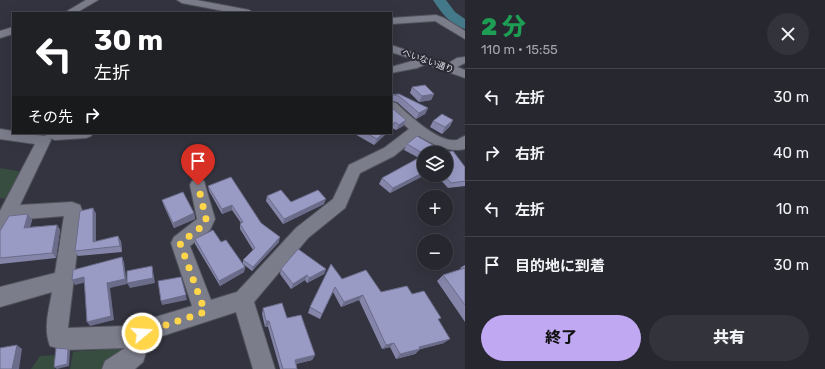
<!DOCTYPE html>
<html lang="ja">
<meta charset="utf-8">
<style>
body{margin:0;font-family:Rubik,"Noto Sans JP",sans-serif;background:#32333b;color:#f1f3f6;height:100vh;display:flex;flex-direction:column;font-size:15px;white-space:nowrap}
*{box-sizing:border-box;margin:0}
p{font-size:13px;color:#a4a5aa}
.icon{flex:none;width:22px;height:22px;fill:none;stroke:currentColor;stroke-width:2;stroke-linecap:round;stroke-linejoin:round}
.map{position:relative;flex:1;overflow:hidden}
.drawer{display:flex;flex-direction:column;background:#26272f;width:360px}
.drawer>*{flex:none}
.top-card{position:absolute;left:12px;top:12px;width:380px;height:122px;border-radius:0px;box-shadow:0 4px 16px #0002,0 0 0 1px #42444b;background:#202124;color:#fff;overflow:hidden}
.buttons{position:absolute;left:417px;top:146px;display:grid;gap:8px}
.buttons a{display:grid;place-items:center;width:36px;height:36px;border-radius:50%;background:#26272f;box-shadow:0 4px 16px #0002,0 0 0 1px #42444b;font-size:20px}
.pin{position:absolute;display:grid;place-items:center;width:34px;height:34px;color:#fff;margin:-41px -17px;border-radius:50% 50% 50% 0;rotate:-45deg;box-shadow:0 0 4px #0007}
.pin .icon{rotate:45deg}
.me{position:absolute;width:44px;margin:-22px;rotate:72deg;stroke-linejoin:round;filter:drop-shadow(0 0 3px #0008)}
.turn{display:flex;align-items:center;gap:14px;height:84px;padding:0 16px;font-size:18px}
.turn .icon{width:52px;height:52px;stroke-width:2.5}
.turn b{display:block;font-size:28px;line-height:34px}
.then{display:flex;align-items:center;height:38px;padding:0 16px;background:#0003;gap:8px;font-size:15px}
.round{display:grid;place-items:center;flex:none;width:42px;height:42px;border-radius:21px;background:#32333b}
.headline{display:flex;align-items:center;justify-content:space-between;height:68px;padding:0 16px}
h1{font-size:24px;font-weight:800;line-height:30px;color:#1e9e55}
.primary-button{display:flex;gap:8px;margin-top:auto;padding:8px 16px}
.primary-button a{flex:1;height:46px;border-radius:24px;background:#c1a8f3;color:#111;font-size:16px;font-weight:800;line-height:46px;text-align:center}
.primary-button a+a{background:#32333b;color:#f1f3f6}
ul{padding:0;list-style:none}
li{display:flex;align-items:center;gap:12px;height:56px;padding:0 16px;border-top:1px solid #42444b}
li div{flex:1}
li b{display:block;font-size:15px}
li em{font-style:normal}
main{display:flex;flex:1;min-height:0}
.map>svg:first-child{display:block}
.green{fill:#364d40}
.lines{fill:none;stroke-linecap:round;stroke-linejoin:round}
.river{fill:#437988;fill-rule:evenodd}
.minor-casing{stroke:#52535c;stroke-width:2}
.minor{fill:#7c7d8b;fill-rule:evenodd}
.wall{fill:#8485a9}
.shaded-wall{fill:#6b6c8a}
.building{fill:#999bc5;stroke:#6b6c8a}
.route{stroke:#ffd54a;stroke-width:7;stroke-dasharray:0 12.6}
.labels{text-anchor:middle;dominant-baseline:central;stroke-width:4;stroke-linejoin:round;paint-order:stroke}
.far-street-label{font-size:9px;fill:#dfdfe7;stroke:#2a2a35}
</style>
<main>
<div class="map">
<svg width="465" height="369" viewBox="0 0 465 369">
<rect width="100%" height="100%" fill="#33343f"/>
<g class="green">
<polygon points="0,168 23,172 7,199 0,198"/>
<path d="M 129,344 L 131,369 L 70,369 L 73,352 C 81,350 89,351 98,350 C 109,349 118,345 129,344 Z"/>
<polygon points="56,355 55,369 31,369 40,356"/>
</g>
<g class="lines">
<path class="river" d="M 433,0 L 446,0 L 455,12 L 465,19 L 465,29 C 450,25 441,12 433,0 Z"/>
<defs>
<g id="minor">
<polygon points="86,0 98,0 76,13 64,13"/>
<polygon points="177,0 196,0 249,10 254,13 234,13 182,3"/>
<polygon points="436,15 444,18 465,31 465,39 435,21 391,24 391,18"/>
<polygon points="13,27 13,34 0,38 0,31"/>
<polygon points="391,45 447,64 457,58 465,57 465,63 457,67 465,70 465,78 426,64 417,68 391,73 391,67 416,60 391,52"/>
<path d="M 391,102 L 396,103 C 408,114 439,144 457,140 C 459,139 462,137 465,136 L 465,149 C 449,153 432,144 419,136 L 394,156 L 360,173 L 345,208 L 308,238 L 254,302 L 275,369 L 253,369 L 236,312 L 150,340 L 143,362 L 135,369 L 102,369 L 105,361 L 125,348 L 64,350 L 50,346 C 43,328 49,310 52,292 L 0,307 L 0,287 L 55,273 L 64,216 L 13,220 L 6,233 L 0,235 L 0,211 L 35,144 L 0,139 L 0,129 L 13,131 L 13,133 L 46,136 L 44,133 L 93,133 L 91,136 L 86,138 L 55,140 L 50,138 L 51,140 L 20,205 L 72,202 L 80,205 L 82,210 L 68,328 L 126,326 L 192,306 L 171,243 L 174,237 L 197,219 L 190,185 L 192,181 L 198,179 L 204,181 L 215,219 L 210,230 L 190,246 L 211,300 L 237,292 L 296,228 L 333,199 L 349,165 L 384,148 L 409,129 L 391,113 Z"/>
</g>
</defs>
<use href="#minor" class="minor-casing"/>
<use href="#minor" class="minor"/>
</g>
<g class="wall">
<polygon points="412,87 434,94 431,100 419,102 410,93"/>
<polygon points="399,94 428,108 425,114 416,119 397,102 392,101 392,108 406,120 403,126 396,130 392,128 391,129 391,95"/>
<polygon points="453,120 450,126 442,134 430,127 433,121"/>
<polygon points="353,133 387,133 374,145"/>
<polygon points="407,144 465,167 465,186 448,188 436,175 446,175 424,153 424,175 425,175 390,193 379,184 382,178 419,158 404,150"/>
<polygon points="208,186 261,223 279,242 252,271 243,264 243,260 253,250 240,229 240,224 241,223 232,210 222,214 209,191"/>
<polygon points="267,196 291,202 324,204 283,224 266,201"/>
<polygon points="162,200 194,213 195,219 174,228 164,206"/>
<polygon points="93,208 96,214 96,241 121,241 122,252 78,256 75,251"/>
<polygon points="28,214 32,220 30,227 57,225 60,230 56,258 0,264 0,231"/>
<polygon points="195,239 221,242 245,267 244,272 220,286 195,244"/>
<polygon points="465,265 465,322 437,281 443,275 461,269 460,268 463,266"/>
<polygon points="281,269 326,269 324,274 307,283 305,280 291,289 280,274"/>
<polygon points="342,279 381,292 412,294 441,318 438,320 444,343 420,349 415,354 396,359 390,347 382,349 359,300 341,307 333,292 320,319 308,313 310,307"/>
<polygon points="263,308 287,318 315,355 312,360 296,364 297,369 280,369 268,327 265,327 262,314"/>
</g>
<g class="shaded-wall">
<polygon points="434,94 431,100 419,102 422,96"/>
<polygon points="428,108 425,114 416,119 419,113"/>
<polygon points="406,120 403,126 396,130 399,125"/>
<polygon points="453,120 450,126 442,134 445,127"/>
<polygon points="395,122 392,128 391,129 391,126"/>
<polygon points="383,133 387,133 374,145 377,139"/>
<polygon points="424,172 424,175 425,175 390,193 393,188"/>
<polygon points="326,199 324,204 283,224 284,219"/>
<polygon points="232,205 232,210 222,214 222,209"/>
<polygon points="93,208 96,214 96,248 93,242"/>
<polygon points="194,213 195,219 174,228 173,223"/>
<polygon points="28,214 32,220 28,233 24,228"/>
<polygon points="57,225 60,230 56,258 52,253"/>
<polygon points="118,236 121,241 122,252 120,246"/>
<polygon points="280,237 279,242 252,271 253,267"/>
<polygon points="122,257 124,262 127,284 110,288 114,320 90,326 87,322"/>
<polygon points="152,266 153,271 155,283 130,288 127,283"/>
<polygon points="245,267 244,272 220,286 219,281"/>
<polygon points="326,269 324,274 307,283 309,278"/>
<polygon points="307,275 305,280 291,289 293,284"/>
<polygon points="84,277 87,282 75,285 72,280"/>
<polygon points="186,295 187,300 162,305 161,301"/>
<polygon points="363,295 359,300 341,307 344,302"/>
<polygon points="266,321 269,321 268,327 265,327"/>
<polygon points="450,339 444,343 414,351 419,347"/>
<polygon points="394,343 390,347 382,349 386,345"/>
<polygon points="17,345 22,349 19,369 12,369"/>
<polygon points="68,349 70,351 69,366 57,369 54,367"/>
<polygon points="420,349 415,354 396,359 400,354"/>
<polygon points="315,355 312,360 292,365 295,360"/>
</g>
<g class="building">
<polygon points="425,85 434,94 422,96 412,87"/>
<polygon points="399,94 428,108 419,113 399,96 392,95 392,108 406,120 399,125 395,122 391,126 391,95"/>
<polygon points="442,114 453,120 445,127 433,121"/>
<polygon points="366,133 383,133 377,139"/>
<polygon points="417,136 445,152 453,151 465,167 465,181 451,183 444,175 446,175 446,153 424,153 424,154 407,144"/>
<polygon points="424,155 424,172 393,188 382,178"/>
<polygon points="231,177 261,223 280,237 253,267 243,260 255,248 240,224 243,222 232,205 222,209 208,186"/>
<polygon points="281,190 291,202 318,190 326,199 284,219 267,196"/>
<polygon points="183,192 194,213 173,223 162,200"/>
<polygon points="93,208 93,242 118,236 120,246 75,251 80,211"/>
<polygon points="28,214 24,228 57,225 52,253 0,258 0,231 9,216"/>
<polygon points="213,230 221,242 226,240 245,267 219,281 195,239"/>
<polygon points="298,249 326,269 309,278 307,275 293,284 281,269"/>
<polygon points="122,257 125,279 107,283 111,316 87,322 84,277 72,280 73,270"/>
<polygon points="331,264 342,279 366,270 381,292 407,286 412,294 424,291 441,318 438,319 450,339 419,347 420,349 400,354 394,343 386,345 363,295 344,302 335,287 322,314 310,307"/>
<polygon points="152,266 153,278 127,283 127,271"/>
<polygon points="465,268 465,305 443,275"/>
<polygon points="181,277 186,295 161,301 158,281"/>
<polygon points="282,303 287,318 301,315 315,355 295,360 297,369 283,369 269,321 266,321 263,308"/>
<polygon points="17,345 12,369 0,369 0,348"/>
<polygon points="56,348 68,349 67,364 54,367"/>
</g>
<g class="lines">
<polyline class="route" points="142,333 205,312 180,243 204,225 206,219 198,185"/>
</g>
<g class="labels">
<g class="far-street-label">
<text transform="translate(428 61) rotate(20)">へいない通り</text>
</g>
</g>
</svg>
<div class="buttons">
<a><svg class="icon" aria-label="layers" viewBox="0 0 24 24"><path d="M12 4l9 5-9 5-9-5zM3 14l9 5 9-5"/></svg></a>
<a>+</a>
<a>−</a>
</div>
<div class="pin" style="left:198px;top:185px;background:#d93025"><svg class="icon" aria-label="arrive" viewBox="0 0 24 24"><path d="M6 21V4h12l-3 4 3 4H6"/></svg></div>
<svg class="me" style="left:142px;top:333px" viewBox="-20 -20 40 40"><circle r="17" fill="#ffd54a" stroke="#fff" stroke-width="3"/><path d="M0-11L8 9 0 5-8 9z" fill="#fff"/></svg>
<div class="top-card">
<div class="turn"><svg class="icon" aria-label="left" viewBox="0 0 24 24"><path d="M17 20v-9H6M10 6l-5 5 5 5"/></svg><div><b>30 m</b>左折</div></div>
<div class="then">その先<svg class="icon" aria-label="right" viewBox="0 0 24 24"><path d="M7 20v-9h11M14 6l5 5-5 5"/></svg></div>
</div>
</div>
<section class="drawer">
<div class="headline"><div><h1>2 分</h1><p>110 m · 15:55</p></div><a class="round"><svg class="icon" aria-label="close" viewBox="0 0 24 24"><path d="M6 6l12 12M18 6L6 18"/></svg></a></div>
<ul>
<li><svg class="icon" aria-label="left" viewBox="0 0 24 24"><path d="M17 20v-9H6M10 6l-5 5 5 5"/></svg><div><b>左折</b></div><em>30 m</em></li>
<li><svg class="icon" aria-label="right" viewBox="0 0 24 24"><path d="M7 20v-9h11M14 6l5 5-5 5"/></svg><div><b>右折</b></div><em>40 m</em></li>
<li><svg class="icon" aria-label="left" viewBox="0 0 24 24"><path d="M17 20v-9H6M10 6l-5 5 5 5"/></svg><div><b>左折</b></div><em>10 m</em></li>
<li><svg class="icon" aria-label="arrive" viewBox="0 0 24 24"><path d="M6 21V4h12l-3 4 3 4H6"/></svg><div><b>目的地に到着</b></div><em>30 m</em></li>
</ul>
<div class="primary-button"><a>終了</a><a>共有</a></div>
</section>
</main>
